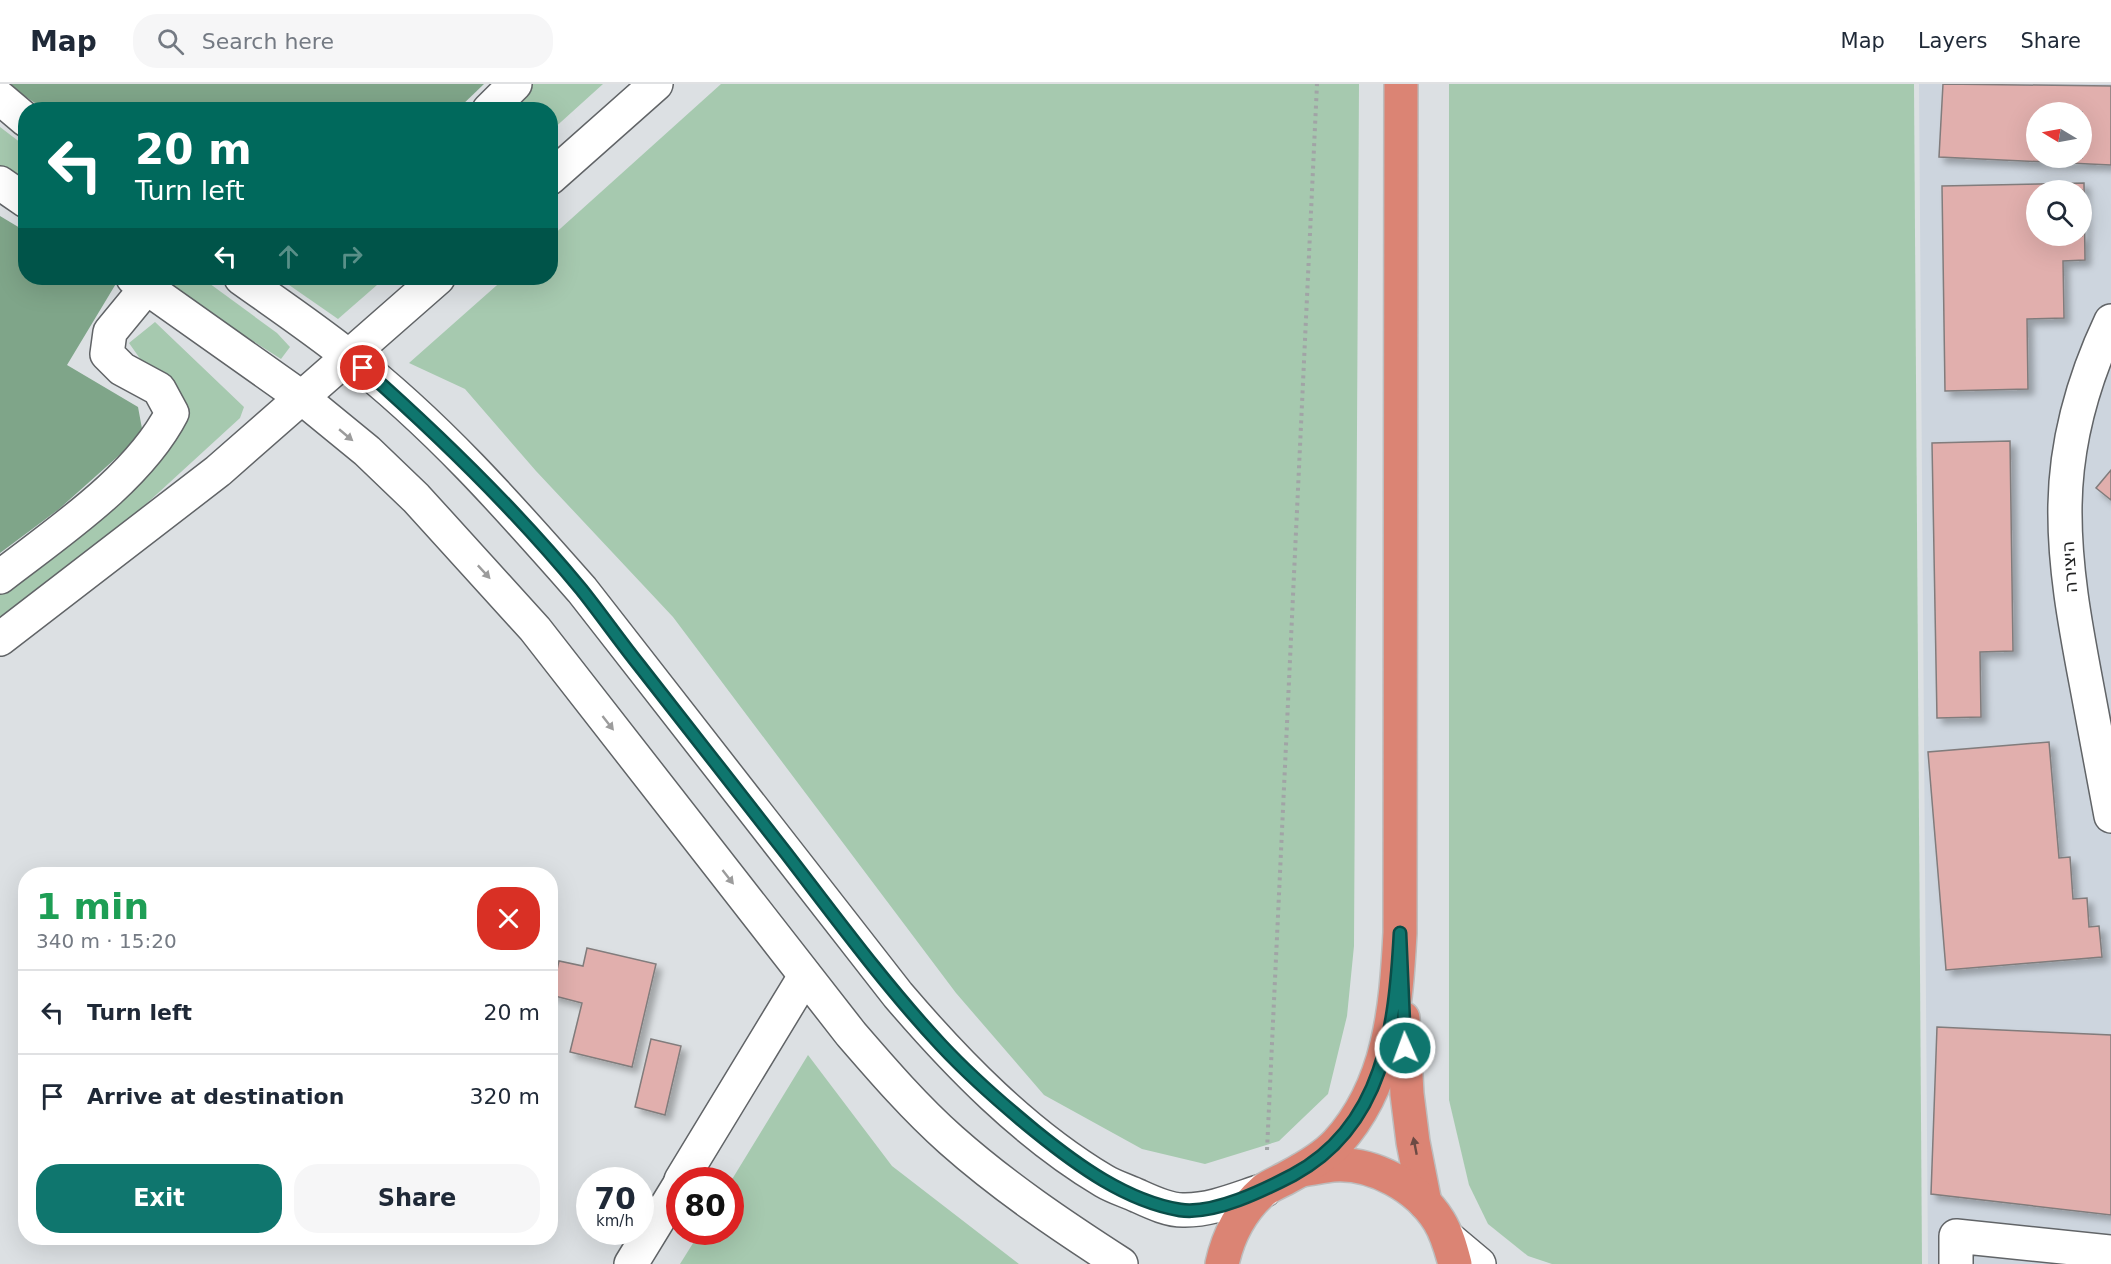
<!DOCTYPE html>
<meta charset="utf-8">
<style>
body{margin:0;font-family:"DejaVu Sans","Noto Sans Hebrew",sans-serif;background:#f6f6f7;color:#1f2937;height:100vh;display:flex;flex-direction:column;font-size:22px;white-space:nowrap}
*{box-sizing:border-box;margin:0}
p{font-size:20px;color:#747a83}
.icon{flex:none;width:33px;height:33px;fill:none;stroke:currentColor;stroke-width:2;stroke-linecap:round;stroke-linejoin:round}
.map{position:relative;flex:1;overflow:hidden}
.drawer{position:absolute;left:18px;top:783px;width:540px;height:378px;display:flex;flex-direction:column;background:#fff;border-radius:24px;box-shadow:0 6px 24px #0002}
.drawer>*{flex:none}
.top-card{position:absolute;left:18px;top:18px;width:540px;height:183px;border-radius:24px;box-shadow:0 6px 24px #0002;background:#00695c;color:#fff;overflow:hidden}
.needle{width:39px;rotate:280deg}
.controls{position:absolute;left:2026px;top:18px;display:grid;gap:12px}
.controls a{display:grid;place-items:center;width:66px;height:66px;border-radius:50%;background:#fff;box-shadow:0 6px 24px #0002;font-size:30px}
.speed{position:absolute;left:576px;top:1083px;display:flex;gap:12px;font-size:30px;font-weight:700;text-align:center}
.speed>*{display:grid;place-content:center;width:78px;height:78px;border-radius:50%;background:#fff;box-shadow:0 6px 24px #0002;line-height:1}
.speed small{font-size:15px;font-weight:400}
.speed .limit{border:9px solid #d22;background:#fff;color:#111}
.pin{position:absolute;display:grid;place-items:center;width:51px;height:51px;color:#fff;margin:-26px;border:3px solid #fff;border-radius:50%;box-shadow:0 2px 6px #0007}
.me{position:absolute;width:66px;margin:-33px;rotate:358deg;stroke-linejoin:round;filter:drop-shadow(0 0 4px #0008)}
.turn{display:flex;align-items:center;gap:21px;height:126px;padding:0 18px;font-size:27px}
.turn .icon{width:78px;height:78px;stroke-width:2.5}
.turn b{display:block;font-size:42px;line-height:51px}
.lanes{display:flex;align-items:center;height:57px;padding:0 18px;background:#0003;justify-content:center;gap:30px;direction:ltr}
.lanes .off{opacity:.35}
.round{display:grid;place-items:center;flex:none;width:63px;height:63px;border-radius:24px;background:#f6f6f7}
.headline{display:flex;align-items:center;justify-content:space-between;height:102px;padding:0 18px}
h1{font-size:36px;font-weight:700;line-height:45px;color:#1e9e55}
.action{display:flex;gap:12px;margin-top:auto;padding:12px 18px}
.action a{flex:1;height:69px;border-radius:24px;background:#0f766e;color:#fff;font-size:24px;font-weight:700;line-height:69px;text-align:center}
.action a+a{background:#f6f6f7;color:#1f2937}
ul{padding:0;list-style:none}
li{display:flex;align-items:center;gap:18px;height:84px;padding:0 18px;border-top:2px solid #e0e1e3}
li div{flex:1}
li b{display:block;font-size:22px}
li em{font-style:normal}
header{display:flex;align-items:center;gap:36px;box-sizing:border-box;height:84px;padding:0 30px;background:#fff;border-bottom:2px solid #e0e1e3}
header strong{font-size:28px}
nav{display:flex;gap:33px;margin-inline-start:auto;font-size:21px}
.search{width:420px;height:54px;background:#f6f6f7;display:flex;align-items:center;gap:15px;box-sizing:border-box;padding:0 21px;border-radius:24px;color:#747a83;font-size:22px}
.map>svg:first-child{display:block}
.built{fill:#cdd5de;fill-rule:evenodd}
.green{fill:#a6c9af}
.forest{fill:#7fa589}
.building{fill:#e1afad;stroke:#817c7c;stroke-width:1.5;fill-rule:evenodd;filter:url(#shadow)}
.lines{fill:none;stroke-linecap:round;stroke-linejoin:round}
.minor-casing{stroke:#616467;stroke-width:36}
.highway-casing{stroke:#bdbdbd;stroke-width:36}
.path{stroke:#a1a4a6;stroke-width:4;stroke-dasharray:3 4.5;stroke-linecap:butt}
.minor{stroke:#fff;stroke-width:33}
.highway{stroke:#db8474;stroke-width:33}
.oneway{fill:#9c9c9c}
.oneway2{fill:#6c4a44}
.route-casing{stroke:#0a4d48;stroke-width:15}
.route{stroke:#0f766e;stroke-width:10}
.labels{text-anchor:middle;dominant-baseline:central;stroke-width:5;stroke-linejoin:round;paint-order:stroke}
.street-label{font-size:18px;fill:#222324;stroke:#fff}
</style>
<header>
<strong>Map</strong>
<div class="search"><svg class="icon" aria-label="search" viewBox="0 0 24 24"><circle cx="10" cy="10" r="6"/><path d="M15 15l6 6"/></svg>Search here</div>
<nav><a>Map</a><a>Layers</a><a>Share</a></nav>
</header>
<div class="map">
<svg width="2111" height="1180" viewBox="0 0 2111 1180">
<defs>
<filter id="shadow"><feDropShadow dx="5.5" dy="5.5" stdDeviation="3" flood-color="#0004"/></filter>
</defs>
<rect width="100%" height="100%" fill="#dce0e3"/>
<path class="built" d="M 1919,0 L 2111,0 L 2111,1180 L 1928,1180 ZM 2037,28 L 2082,28 L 2082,74 L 2037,74 ZM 2037,106 L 2082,106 L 2082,152 L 2037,152 Z"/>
<g class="green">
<polygon points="532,0 603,0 551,47 550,26 506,26"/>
<polygon points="721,0 1359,0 1354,862 1347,932 1328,1010 1279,1057 1205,1080 1142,1065 1044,1011 956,909 673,533 536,387 465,305 409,279 505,194 550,194 551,153"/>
<polygon points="1449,0 1914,0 1922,1180 1552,1180 1528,1172 1488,1140 1469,1101 1449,1016"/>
<polygon points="0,43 25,62 25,108 0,91"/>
<polygon points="155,194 202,194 277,249 290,263 281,275"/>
<polygon points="279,194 385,194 338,235"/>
<polygon points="155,238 244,323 240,334 145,421 63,489 0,536 0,505 177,345 141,276 129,259"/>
<polygon points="808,971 892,1082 1019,1180 680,1180 700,1148 730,1148 731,1097"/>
</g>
<g class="forest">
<polygon points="11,0 484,0 458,25 45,26 19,8"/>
<polygon points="0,132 25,147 26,194 108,194 117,198 67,281 138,323 143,350 59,425 0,469"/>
</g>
<g class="building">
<path d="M 1943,0 L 2111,2 L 2111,81 L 1939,73 ZM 2037,28 L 2082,28 L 2082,74 L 2037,74 Z"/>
<path d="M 2084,99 L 2085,176 L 2063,177 L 2064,234 L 2027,235 L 2028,305 L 1945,307 L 1942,102 ZM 2037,106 L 2082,106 L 2082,152 L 2037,152 Z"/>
<polygon points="2010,357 2013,567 1980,568 1981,633 1937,634 1932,359"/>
<polygon points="2111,386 2111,416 2096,404"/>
<polygon points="2049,658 2059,774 2070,773 2073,815 2087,814 2089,843 2099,842 2102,873 1946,886 1928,668"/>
<polygon points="587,864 656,880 632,983 570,968 582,919 551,911 559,877 583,882"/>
<polygon points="1937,943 2111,951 2111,1131 1931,1110"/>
<polygon points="651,955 681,962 665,1031 635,1023"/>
</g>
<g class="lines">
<defs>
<g id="minor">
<polyline points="0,14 26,36"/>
<polyline points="489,26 515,0"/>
<polyline points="550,94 656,0"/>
<polyline points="0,99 26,117"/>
<path d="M 133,194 L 301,313 L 367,367 L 416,414 L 535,545 L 851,950 C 883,987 915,1024 951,1056 C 1004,1103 1062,1142 1121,1180"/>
<path d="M 241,194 C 276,219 313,244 347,271 C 435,339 509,423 582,506 L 898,911 C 957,980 1025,1050 1104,1097 C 1114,1103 1127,1107 1138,1112 C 1151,1118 1170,1127 1185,1126 C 1213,1126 1239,1114 1265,1106"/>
<path d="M 2111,237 C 2084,294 2066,358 2065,421 C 2064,481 2075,540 2086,598 C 2094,643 2103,687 2111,732"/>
<path d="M 0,493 C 58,448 138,395 172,329 L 159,305 L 122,285 L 107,270 L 110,248 L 147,203"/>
<polyline points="0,555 218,387 438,194"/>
<polyline points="681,1096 805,892"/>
<polyline points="1448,1154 1479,1180"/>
<polyline points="631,1180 680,1100"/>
<polyline points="1956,1180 1956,1152 2111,1168"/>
</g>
<g id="highway">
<polyline points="1403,934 1407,1010 1413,1058 1425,1119"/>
<path d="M 1301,1086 C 1312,1085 1323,1082 1333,1081 C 1373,1078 1418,1103 1439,1137 C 1447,1150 1451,1165 1455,1180"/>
<path d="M 1222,1180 C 1228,1152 1242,1125 1264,1106 C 1271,1101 1281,1097 1288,1093 C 1305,1084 1324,1073 1337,1059 C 1390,1001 1396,924 1400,849 L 1401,0"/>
</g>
</defs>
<use href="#minor" class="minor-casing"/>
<use href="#highway" class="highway-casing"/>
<polyline class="path" points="1267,1066 1317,0"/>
<use href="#minor" class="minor"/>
<use href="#highway" class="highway"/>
</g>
<defs><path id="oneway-solid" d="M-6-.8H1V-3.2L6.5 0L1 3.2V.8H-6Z" transform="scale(1.5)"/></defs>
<g class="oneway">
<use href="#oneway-solid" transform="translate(346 351) rotate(40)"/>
<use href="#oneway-solid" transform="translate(484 488) rotate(47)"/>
<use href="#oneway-solid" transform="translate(608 639) rotate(52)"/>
<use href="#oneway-solid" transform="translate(728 793) rotate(52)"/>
</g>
<use class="oneway2" href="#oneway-solid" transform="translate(1415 1062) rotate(-101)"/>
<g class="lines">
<defs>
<path id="route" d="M 363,284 C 441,353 515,425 581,505 C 601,530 619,556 639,581 C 688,644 737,706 786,769 C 836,834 885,901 941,961 C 970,992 1002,1020 1035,1047 C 1077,1081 1126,1117 1180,1126 C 1214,1131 1264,1106 1293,1091 C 1384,1042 1395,943 1400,849 L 1405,964"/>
</defs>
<use href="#route" class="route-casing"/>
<use href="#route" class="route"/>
</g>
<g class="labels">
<g class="street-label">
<text transform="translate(2069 483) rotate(-94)">היצירה</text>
</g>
</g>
</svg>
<div class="controls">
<a><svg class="needle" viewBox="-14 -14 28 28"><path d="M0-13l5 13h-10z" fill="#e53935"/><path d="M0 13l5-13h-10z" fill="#747a83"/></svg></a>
<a><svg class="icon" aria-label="search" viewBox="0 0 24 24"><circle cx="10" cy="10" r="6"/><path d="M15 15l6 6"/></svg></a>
</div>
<div class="speed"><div>70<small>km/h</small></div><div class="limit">80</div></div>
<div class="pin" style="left:363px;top:284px;background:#d93025"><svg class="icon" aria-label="arrive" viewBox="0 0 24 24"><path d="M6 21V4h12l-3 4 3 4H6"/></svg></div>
<svg class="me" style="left:1405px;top:964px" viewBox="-20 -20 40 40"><circle r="17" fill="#0f766e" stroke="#fff" stroke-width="3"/><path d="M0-11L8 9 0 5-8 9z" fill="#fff"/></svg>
<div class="top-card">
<div class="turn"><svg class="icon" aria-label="left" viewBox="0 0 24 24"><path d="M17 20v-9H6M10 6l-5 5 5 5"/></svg><div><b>20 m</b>Turn left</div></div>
<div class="lanes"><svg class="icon" aria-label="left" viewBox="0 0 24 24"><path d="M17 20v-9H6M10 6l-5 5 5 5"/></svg><svg class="icon off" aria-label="ahead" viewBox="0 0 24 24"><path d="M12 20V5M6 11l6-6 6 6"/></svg><svg class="icon off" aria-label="right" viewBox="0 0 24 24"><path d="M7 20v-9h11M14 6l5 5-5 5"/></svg></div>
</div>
<section class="drawer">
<div class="headline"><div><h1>1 min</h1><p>340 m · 15:20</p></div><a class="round" style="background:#d93025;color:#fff"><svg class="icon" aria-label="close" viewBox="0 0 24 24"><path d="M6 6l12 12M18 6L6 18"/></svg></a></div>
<ul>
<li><svg class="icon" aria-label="left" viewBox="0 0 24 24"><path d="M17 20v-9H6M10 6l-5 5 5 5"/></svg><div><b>Turn left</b></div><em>20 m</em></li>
<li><svg class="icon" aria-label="arrive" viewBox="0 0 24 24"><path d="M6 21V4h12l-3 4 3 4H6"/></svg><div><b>Arrive at destination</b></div><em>320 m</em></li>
</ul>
<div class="action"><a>Exit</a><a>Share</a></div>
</section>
</div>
